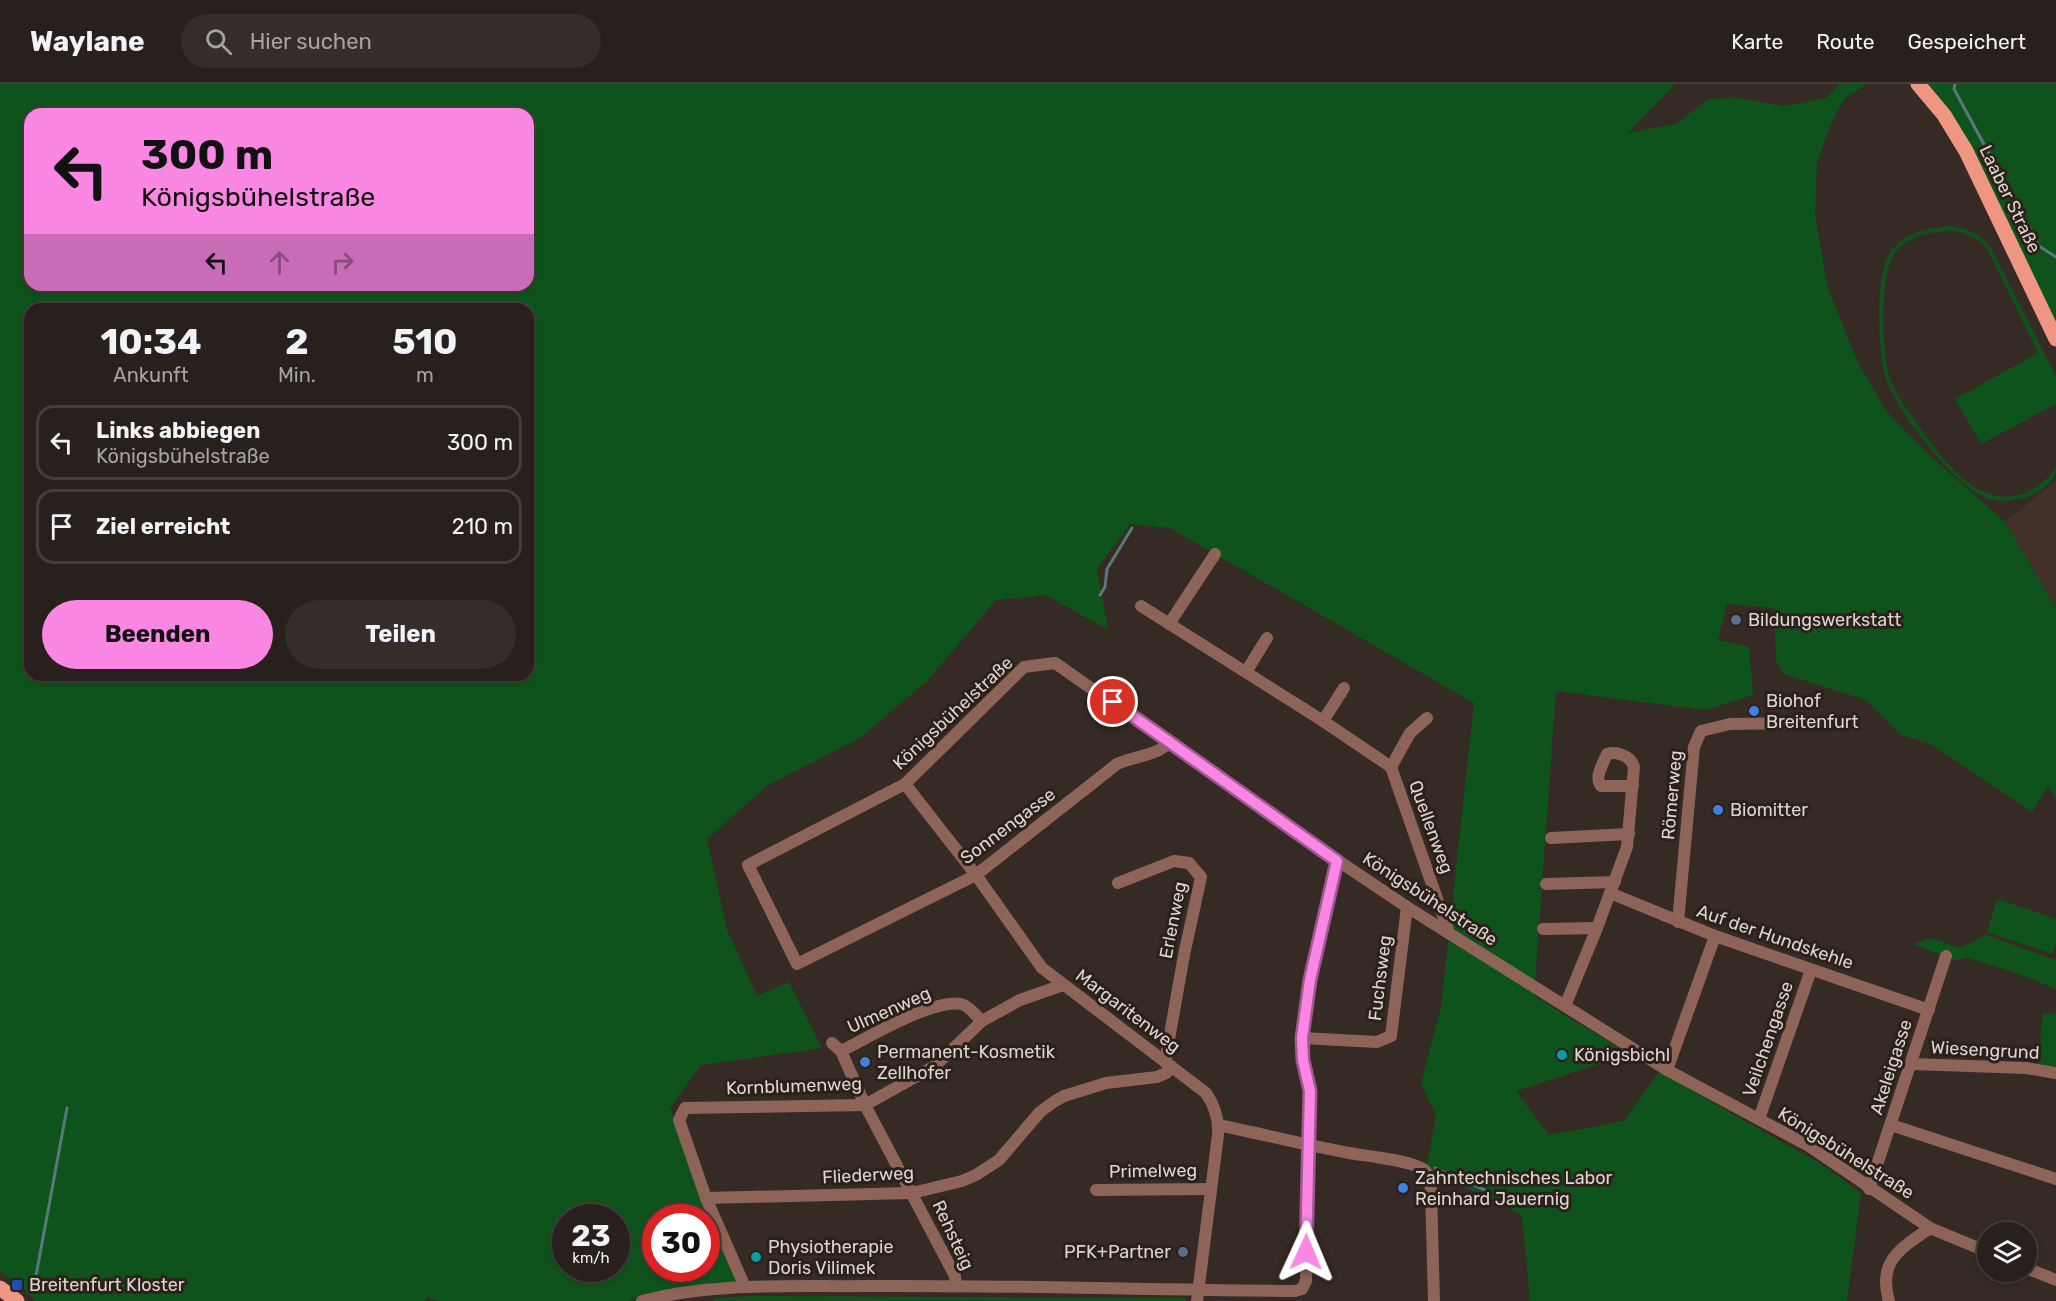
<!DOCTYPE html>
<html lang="de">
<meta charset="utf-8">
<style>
body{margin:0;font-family:Rubik,sans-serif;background:#342d29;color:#f1f3f6;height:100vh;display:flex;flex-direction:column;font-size:22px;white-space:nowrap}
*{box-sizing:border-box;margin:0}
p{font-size:20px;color:#a5a3a3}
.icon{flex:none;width:33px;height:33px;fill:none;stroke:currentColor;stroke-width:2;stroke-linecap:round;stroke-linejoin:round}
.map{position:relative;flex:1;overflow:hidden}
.sheet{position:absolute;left:24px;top:219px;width:510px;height:378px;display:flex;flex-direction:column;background:#28201c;border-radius:18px;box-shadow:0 3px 9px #0003,0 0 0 2px #443e3b}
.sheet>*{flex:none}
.top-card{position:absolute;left:24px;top:24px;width:510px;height:183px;border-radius:18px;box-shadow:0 3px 9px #0003,0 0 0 2px #443e3b;background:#fb87e5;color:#111;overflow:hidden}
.controls{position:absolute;left:1977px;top:1138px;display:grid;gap:12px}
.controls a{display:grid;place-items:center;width:60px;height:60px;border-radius:50%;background:#28201c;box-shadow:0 3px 9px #0003,0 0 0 2px #443e3b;font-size:30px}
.speed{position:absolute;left:552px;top:1120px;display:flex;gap:12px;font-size:30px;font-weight:700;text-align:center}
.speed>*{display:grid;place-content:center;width:78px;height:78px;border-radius:50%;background:#28201c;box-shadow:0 3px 9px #0003,0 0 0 2px #443e3b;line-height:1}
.speed small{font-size:15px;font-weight:400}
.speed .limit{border:9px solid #d22;background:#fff;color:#111}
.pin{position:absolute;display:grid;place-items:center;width:51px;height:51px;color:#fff;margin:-26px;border:3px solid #fff;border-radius:50%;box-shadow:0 2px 6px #0007}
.me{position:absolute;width:66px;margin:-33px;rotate:1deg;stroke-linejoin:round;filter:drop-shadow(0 0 4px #0008)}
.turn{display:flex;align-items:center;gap:21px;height:126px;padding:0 18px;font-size:27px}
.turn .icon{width:78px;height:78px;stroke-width:2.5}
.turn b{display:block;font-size:42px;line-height:51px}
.lanes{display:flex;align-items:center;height:57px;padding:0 18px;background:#0003;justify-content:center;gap:30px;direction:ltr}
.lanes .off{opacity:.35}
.eta{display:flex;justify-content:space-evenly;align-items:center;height:102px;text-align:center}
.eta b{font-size:36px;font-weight:700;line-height:42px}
.cta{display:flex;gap:12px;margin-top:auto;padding:12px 18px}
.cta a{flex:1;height:69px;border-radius:36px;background:#fb87e5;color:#111;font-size:24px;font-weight:700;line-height:69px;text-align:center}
.cta a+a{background:#342d29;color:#f1f3f6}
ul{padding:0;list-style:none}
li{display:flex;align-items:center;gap:18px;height:75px;margin:0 12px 9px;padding:0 6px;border:3px solid #443e3b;border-radius:18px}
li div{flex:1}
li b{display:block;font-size:22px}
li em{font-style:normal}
header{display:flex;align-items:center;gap:36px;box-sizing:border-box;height:84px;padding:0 30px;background:#28201c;border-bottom:2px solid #443e3b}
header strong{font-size:28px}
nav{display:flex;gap:33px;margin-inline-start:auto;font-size:21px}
.search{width:420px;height:54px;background:#342d29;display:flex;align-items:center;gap:15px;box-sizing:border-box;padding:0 21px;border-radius:33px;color:#a5a3a3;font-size:22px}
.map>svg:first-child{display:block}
.built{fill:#433129}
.green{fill:#0f531c;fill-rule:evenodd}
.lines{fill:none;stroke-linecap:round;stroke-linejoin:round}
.stream{stroke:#59787c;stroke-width:3}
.minor{stroke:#8e6358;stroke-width:12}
.major{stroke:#ee9682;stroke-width:15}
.route-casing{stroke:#a35895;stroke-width:15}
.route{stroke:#fb87e5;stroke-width:10}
.service-dot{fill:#5c6f8a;stroke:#2c201b;stroke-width:2}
.shop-dot{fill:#3f7fe0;stroke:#2c201b;stroke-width:2}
.culture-dot{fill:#0f9aa8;stroke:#2c201b;stroke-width:2}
.transit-dot{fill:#1a4fb4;stroke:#2c201b;stroke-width:2}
.labels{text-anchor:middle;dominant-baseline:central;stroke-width:6;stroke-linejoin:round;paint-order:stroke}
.street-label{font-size:18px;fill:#ddd5d2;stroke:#2c201b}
.poi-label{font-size:18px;fill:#ddd5d2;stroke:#2c201b;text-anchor:start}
</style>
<header>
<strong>Waylane</strong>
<div class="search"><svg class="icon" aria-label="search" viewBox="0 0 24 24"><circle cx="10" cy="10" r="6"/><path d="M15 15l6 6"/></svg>Hier suchen</div>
<nav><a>Karte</a><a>Route</a><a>Gespeichert</a></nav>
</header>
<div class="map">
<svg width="2056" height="1217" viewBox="0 0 2056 1217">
<rect width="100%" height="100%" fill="#362a25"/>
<polygon class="built" points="2056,397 2056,524 2005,438"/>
<g class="green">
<path d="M 0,0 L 1675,0 L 1628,49 L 1675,40 L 1709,15 L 1739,14 L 1783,22 L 1826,14 L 1840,0 L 1867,0 L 1845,14 L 1833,35 L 1817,78 L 1815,132 L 1828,204 L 1857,277 L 1887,328 L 1931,373 L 2005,438 L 2056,524 L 2056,715 L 2048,702 L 2032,728 L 1929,659 L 1901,651 L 1866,616 L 1784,590 L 1776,577 L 1774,524 L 1727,520 L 1718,556 L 1749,563 L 1753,611 L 1706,626 L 1556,607 L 1534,912 L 1629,970 L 1516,1007 L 1549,1051 L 1624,1037 L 1659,988 L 1821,1080 L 1861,1109 L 1847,1217 L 1530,1217 L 1522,1132 L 1501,1119 L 1440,1093 L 1427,1081 L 1436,1031 L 1421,999 L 1441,923 L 1474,619 L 1170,444 L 1130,440 L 1097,485 L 1108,546 L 1046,511 L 996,516 L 927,597 L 860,654 L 768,701 L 707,755 L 727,846 L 757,912 L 789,898 L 822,964 L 701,981 L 670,1024 L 738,1200 L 632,1215 L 628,1217 L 440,1217 L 427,1213 L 425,1217 L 35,1217 L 21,1202 L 0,1188 ZM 30,30 L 528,30 L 528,201 L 30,201 ZM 30,225 L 528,225 L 528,591 L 30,591 ZM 566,1134 L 616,1134 L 616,1185 L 566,1185 ZM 656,1134 L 706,1134 L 706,1185 L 656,1185 Z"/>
<polygon points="1926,0 2056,0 2056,246"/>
<path d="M 1950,142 C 1967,144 1981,150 1991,164 L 2056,293 L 2056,320 L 1981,360 L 1955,315 L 2038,269 L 1988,166 C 1973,148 1953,144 1931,149 C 1916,151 1900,159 1893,172 C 1880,195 1881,269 1890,294 C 1897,314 1911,331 1923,348 C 1946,380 1980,426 2025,409 C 2039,403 2048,395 2056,383 C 2056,396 2045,404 2034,410 C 2021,416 2003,419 1990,415 C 1955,404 1902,333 1888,300 C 1877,273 1874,188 1892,166 C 1907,148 1928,144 1950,142 Z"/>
<polygon points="1997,815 2056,835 2056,860 2053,870 1987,848"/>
<polygon points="1986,851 2056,876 2056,905 2019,890 1968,874 1954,876 1913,860 1931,854 1960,864"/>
<polygon points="2043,929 2056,930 2056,983 2038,980"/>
<polygon points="751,1212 1184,1214 1187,1217 714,1217 714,1214"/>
</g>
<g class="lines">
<g class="stream">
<polyline points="1955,0 1954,5 2039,162 2056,173"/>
<polyline points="1100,511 1105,503 1107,485 1132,444"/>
<polyline points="1435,1084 1487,1107"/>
<polyline points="33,1208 67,1024"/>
</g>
<g class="minor">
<polyline points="1141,522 1323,637 1391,683 1449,849"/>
<polyline points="1169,540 1215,470"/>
<polyline points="1246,588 1267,554"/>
<polyline points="1323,637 1344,604"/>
<path d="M 1170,658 C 1157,672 1134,672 1117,680 L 976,791 L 797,880 L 748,781 L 905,700 L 1024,583 L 1055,579 L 1337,776 L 1407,823 L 1667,986 L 1809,1062 L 1930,1144 L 1988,1168"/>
<polyline points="1391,683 1410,649 1427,634"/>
<path d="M 905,700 L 976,791 L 1042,884 L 1206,1009 C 1215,1022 1219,1036 1218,1051 L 1197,1217"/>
<polyline points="1551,754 1629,750"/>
<polyline points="1118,799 1174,777 1189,779 1201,793 1184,871 1165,978"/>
<polyline points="1546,800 1615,798"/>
<polyline points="1610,809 1715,852 1929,926"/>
<polyline points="1678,838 1694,663 1701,647 1730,640 1793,639"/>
<polyline points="1543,845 1597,844"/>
<path d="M 1565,922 L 1597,844 L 1627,763 L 1634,683 C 1631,672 1617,667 1607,670 C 1603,680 1594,693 1601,702 L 1633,702"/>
<polyline points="1302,954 1377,958 1391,952 1407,823"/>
<polyline points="832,959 841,967 865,1021 955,1192 956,1202"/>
<path d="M 841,967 C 866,955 938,911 964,921 C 970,924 977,932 982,937"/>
<polyline points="1912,980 2026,984 2056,989"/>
<polyline points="1667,986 1715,852"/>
<polyline points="1759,1035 1811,886"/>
<path d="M 1218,1041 C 1262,1050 1305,1061 1349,1069 C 1367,1072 1406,1076 1421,1084 C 1430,1088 1430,1098 1431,1107 L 1434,1217"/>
<polyline points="1891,1041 2056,1095"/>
<polyline points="1869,1105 1946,872"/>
<polyline points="1096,1106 1210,1105"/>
<polyline points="706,1114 912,1109 962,1097 976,1091 999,1076 1040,1028 1055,1017 1064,1012 1106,999 1157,993 1166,989 1172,983"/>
<polyline points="2026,1184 2056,1196"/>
<polyline points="745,1203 706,1114 679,1036 685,1024 865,1021 935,982 982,937 1020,916 1063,901"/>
<path d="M 642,1217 C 715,1198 794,1203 868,1202 C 1010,1201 1153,1206 1295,1207 L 1302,1205 L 1306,1197 L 1309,1007 L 1303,976 L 1302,954 L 1310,896 L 1337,776"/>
<path d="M 1889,1217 C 1877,1176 1902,1164 1930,1144"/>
</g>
<g class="major">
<polyline points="1918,0 1944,31 1966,67 2056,255"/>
<polyline points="0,1204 17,1217"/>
</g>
</g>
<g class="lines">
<defs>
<polyline id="route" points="1113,618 1337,777 1310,896 1302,954 1303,976 1310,1007 1306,1168"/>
</defs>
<use href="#route" class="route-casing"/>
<use href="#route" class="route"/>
</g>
<g class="service-dot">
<circle cx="1736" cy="536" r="6"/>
<circle cx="1183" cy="1168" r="6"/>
</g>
<g class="shop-dot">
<circle cx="1754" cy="627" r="6"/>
<circle cx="1718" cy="726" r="6"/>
<circle cx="865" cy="978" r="6"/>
<circle cx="1403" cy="1104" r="6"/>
</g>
<g class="culture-dot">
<circle cx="1562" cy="971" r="6"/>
<circle cx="756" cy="1173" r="6"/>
</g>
<rect class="transit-dot" x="11" y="1195" width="12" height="12" rx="3"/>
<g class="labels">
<g class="street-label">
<text transform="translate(2010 115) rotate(64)">Laaber Straße</text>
<text transform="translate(953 629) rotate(-43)">Königsbühelstraße</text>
<text transform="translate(1672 711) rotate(-85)">Römerweg</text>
<text transform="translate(1008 742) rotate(-37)">Sonnengasse</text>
<text transform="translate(1431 743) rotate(70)">Quellenweg</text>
<text transform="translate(1430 815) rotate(33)">Königsbühelstraße</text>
<text transform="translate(1173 836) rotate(-79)">Erlenweg</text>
<text transform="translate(1775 853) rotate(19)">Auf der Hundskehle</text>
<text transform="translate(1380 894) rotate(-83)">Fuchsweg</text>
<text transform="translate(889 926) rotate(-24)">Ulmenweg</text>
<text transform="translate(1128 927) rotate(37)">Margaritenweg</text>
<text transform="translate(1768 955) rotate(-71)">Veilchengasse</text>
<text transform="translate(1985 966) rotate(3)">Wiesengrund</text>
<text transform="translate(1891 983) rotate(-72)">Akeleigasse</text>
<text transform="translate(794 1002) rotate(-2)">Kornblumenweg</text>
<text transform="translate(1846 1069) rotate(32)">Königsbühelstraße</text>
<text transform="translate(1153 1087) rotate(-1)">Primelweg</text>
<text transform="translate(868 1091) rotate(-3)">Fliederweg</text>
<text transform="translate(953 1151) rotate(65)">Rehsteig</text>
</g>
<g class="poi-label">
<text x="1748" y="536">Bildungswerkstatt</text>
<text x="1766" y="617">Biohof<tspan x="1766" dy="21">Breitenfurt</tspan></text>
<text x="1730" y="726">Biomitter</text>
<text x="877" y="968">Permanent-Kosmetik<tspan x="877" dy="21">Zellhofer</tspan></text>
<text x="1574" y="971">Königsbichl</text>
<text x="1415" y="1094">Zahntechnisches Labor<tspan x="1415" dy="21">Reinhard Jauernig</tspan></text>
<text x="768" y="1163">Physiotherapie<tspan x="768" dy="21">Doris Vilimek</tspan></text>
<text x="1171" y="1168" text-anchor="end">PFK+Partner</text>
<text x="29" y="1201">Breitenfurt Kloster</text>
</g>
</g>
</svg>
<div class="controls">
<a><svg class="icon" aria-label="layers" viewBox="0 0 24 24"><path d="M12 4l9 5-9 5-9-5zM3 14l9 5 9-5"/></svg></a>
</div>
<div class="speed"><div>23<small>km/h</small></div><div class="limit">30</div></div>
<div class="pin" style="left:1113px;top:618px;background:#d93025"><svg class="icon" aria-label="arrive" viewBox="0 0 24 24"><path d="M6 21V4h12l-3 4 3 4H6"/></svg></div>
<svg class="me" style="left:1306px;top:1168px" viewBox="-20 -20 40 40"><path d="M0-17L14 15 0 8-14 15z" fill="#fb87e5" stroke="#fff" stroke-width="4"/></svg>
<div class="top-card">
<div class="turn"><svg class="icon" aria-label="left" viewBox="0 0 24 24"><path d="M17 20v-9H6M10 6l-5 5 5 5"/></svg><div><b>300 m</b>Königsbühelstraße</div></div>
<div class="lanes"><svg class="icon" aria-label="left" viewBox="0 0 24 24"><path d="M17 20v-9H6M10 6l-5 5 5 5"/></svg><svg class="icon off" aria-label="ahead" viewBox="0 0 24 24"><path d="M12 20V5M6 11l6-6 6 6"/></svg><svg class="icon off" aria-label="right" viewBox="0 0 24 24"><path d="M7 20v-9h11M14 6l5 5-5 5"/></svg></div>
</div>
<section class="sheet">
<div class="eta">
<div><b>10:34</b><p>Ankunft</p></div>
<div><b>2</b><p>Min.</p></div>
<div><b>510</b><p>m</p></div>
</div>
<ul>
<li><svg class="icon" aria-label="left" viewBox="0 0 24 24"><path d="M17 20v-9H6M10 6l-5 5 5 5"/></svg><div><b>Links abbiegen</b><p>Königsbühelstraße</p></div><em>300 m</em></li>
<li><svg class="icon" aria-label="arrive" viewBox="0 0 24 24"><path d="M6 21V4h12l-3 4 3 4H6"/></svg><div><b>Ziel erreicht</b></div><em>210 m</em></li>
</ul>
<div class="cta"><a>Beenden</a><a>Teilen</a></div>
</section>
</div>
